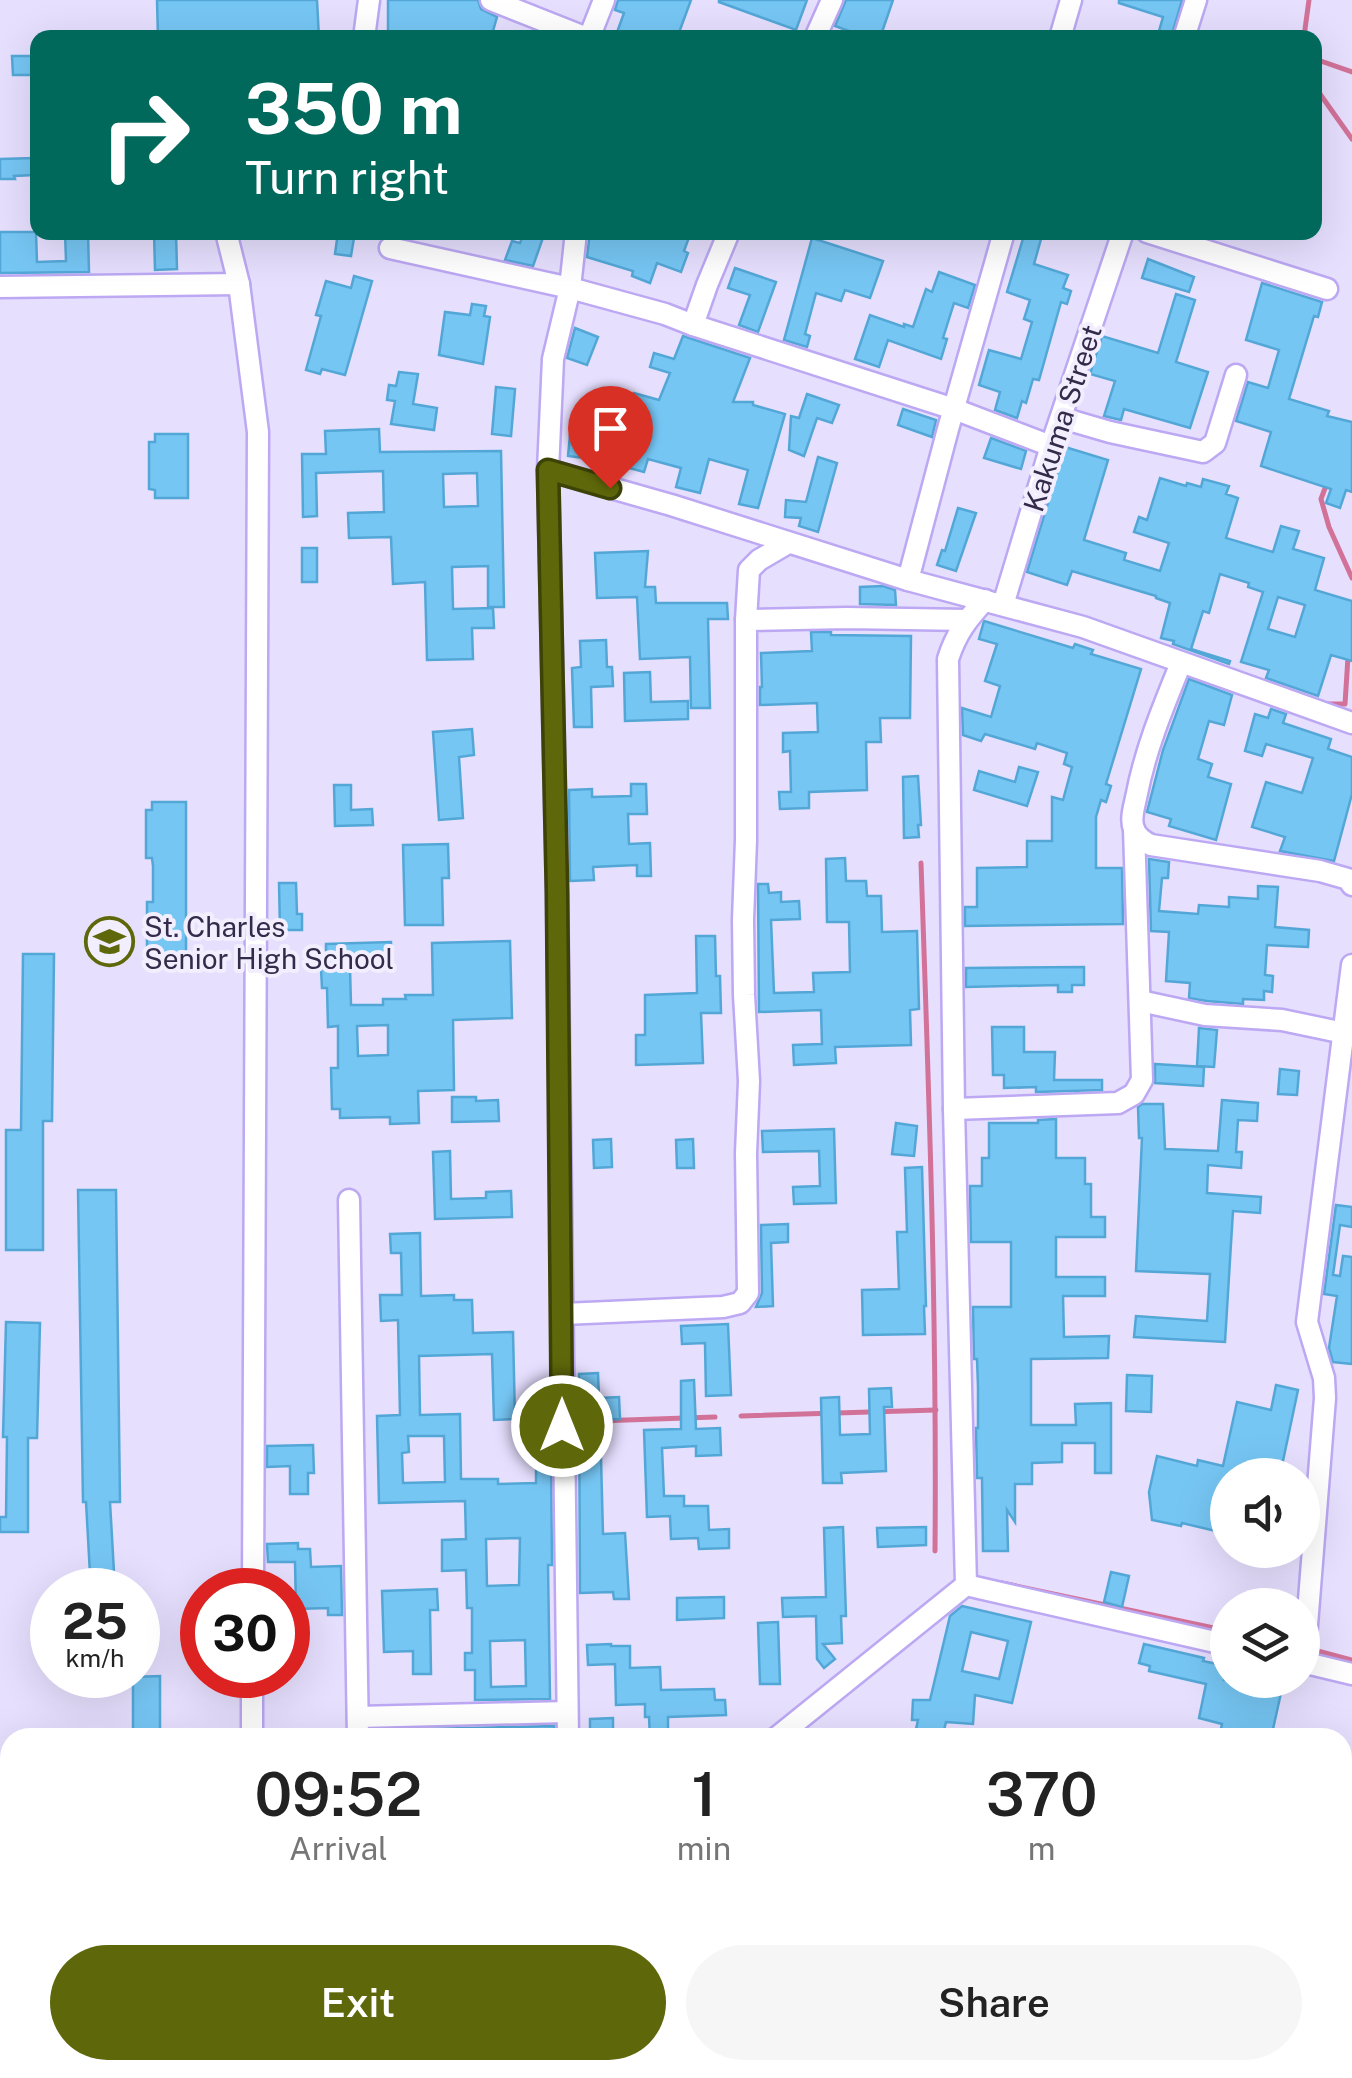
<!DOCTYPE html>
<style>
body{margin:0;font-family:"Public Sans",sans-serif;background:#f6f6f6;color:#222;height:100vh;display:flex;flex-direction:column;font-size:38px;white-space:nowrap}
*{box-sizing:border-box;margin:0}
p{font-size:32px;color:#767676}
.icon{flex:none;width:55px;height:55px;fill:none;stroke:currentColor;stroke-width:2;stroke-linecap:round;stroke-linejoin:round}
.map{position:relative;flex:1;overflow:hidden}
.sheet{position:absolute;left:0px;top:1728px;width:1352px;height:352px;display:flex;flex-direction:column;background:#fff;border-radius:30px 30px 0 0;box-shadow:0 10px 40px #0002}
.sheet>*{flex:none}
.hud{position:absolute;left:30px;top:30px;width:1292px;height:210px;border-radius:20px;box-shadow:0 10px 40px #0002;background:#00695c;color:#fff;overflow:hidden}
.controls{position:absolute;left:1210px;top:1458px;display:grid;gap:20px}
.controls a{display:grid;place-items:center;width:110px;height:110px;border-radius:50%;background:#fff;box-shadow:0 10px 40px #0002;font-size:50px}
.speed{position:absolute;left:30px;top:1568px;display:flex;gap:20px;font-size:50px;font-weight:700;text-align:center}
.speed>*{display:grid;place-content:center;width:130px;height:130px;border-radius:50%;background:#fff;box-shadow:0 10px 40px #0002;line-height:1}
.speed small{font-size:25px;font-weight:400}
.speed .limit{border:15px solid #d22;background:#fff;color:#111}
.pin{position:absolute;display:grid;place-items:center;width:85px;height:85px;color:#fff;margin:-102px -42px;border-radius:50% 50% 50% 0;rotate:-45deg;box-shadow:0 0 10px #0007}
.pin .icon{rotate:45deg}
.me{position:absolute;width:110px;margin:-55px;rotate:0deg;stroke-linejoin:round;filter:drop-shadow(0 0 8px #0008)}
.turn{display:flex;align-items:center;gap:35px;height:210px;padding:0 50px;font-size:45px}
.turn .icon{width:130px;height:130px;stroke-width:2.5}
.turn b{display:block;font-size:70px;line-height:85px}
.eta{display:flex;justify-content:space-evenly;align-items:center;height:170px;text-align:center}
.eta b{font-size:60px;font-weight:600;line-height:70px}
.primary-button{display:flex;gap:20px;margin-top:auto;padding:20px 50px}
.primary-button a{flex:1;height:115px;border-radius:60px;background:#5e670a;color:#fff;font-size:40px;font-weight:600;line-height:115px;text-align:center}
.primary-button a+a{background:#f6f6f6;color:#222}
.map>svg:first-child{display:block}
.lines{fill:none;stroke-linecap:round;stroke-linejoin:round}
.stream{stroke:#d27298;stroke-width:5}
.building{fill:#76c6f4;stroke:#53a7d7;stroke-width:2.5;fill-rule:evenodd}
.service-casing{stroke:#bca8f3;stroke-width:15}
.minor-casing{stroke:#bca8f3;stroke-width:25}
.service{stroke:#fff;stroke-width:10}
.minor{stroke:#fff;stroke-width:20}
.route-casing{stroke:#3d4306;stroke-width:25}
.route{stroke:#5e670a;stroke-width:18}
.labels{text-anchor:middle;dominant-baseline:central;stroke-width:8;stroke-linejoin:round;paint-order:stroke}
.street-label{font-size:28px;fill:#332b49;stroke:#f2eefe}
.poi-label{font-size:28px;fill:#332b49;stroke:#f2eefe;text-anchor:start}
</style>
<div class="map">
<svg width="1352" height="2078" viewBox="0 0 1352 2078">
<rect width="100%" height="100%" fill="#e6dffe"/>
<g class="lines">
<g class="stream">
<polyline points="1306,38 1305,29 1309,0"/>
<polyline points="1315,59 1352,72"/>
<polyline points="1315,87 1352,139"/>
<polyline points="1327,483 1321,499 1329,527 1352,578"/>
<polyline points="1323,704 1345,704 1348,657"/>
<path d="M 921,863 C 929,1093 937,1321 935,1551"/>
<polyline points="741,1416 936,1410"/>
<polyline points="597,1421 715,1417"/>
<polyline points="1002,1583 1228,1631"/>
<polyline points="1310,1649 1352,1660"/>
</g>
</g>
<g class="building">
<polygon points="157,0 317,0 319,38 158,38"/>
<polygon points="388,0 478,0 481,9 497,17 491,38 388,38"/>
<polygon points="618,0 691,0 677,38 615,38 624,13 615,10"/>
<polygon points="719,0 807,0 796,30 719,2"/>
<polygon points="846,0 893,0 880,38 868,38 835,26"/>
<polygon points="1119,0 1182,0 1171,38 1157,38 1163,17 1119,3"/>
<polygon points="12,56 38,56 38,75 13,75"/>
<polygon points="34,158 34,175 14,176 15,179 0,179 0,159"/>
<polygon points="0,232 36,232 37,262 66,261 65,232 88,232 89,272 0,273"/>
<polygon points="154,232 176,232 177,269 155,270"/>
<polygon points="338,232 355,232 351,256 335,254"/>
<polygon points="524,232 545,232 533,266 505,260 512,241 520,243"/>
<polygon points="590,232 691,232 684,251 688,253 681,272 657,263 650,283 632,276 633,271 587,257"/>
<polygon points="1025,232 1043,232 1034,264 1068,275 1063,288 1071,291 1067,304 1061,302 1039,380 1033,379 1026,403 1022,401 1017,418 995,410 1000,392 979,385 989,350 1021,359 1032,322 1024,319 1030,300 1007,292"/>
<polygon points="812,238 883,261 870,298 845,290 841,301 816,293 805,334 810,336 807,347 784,340"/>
<polygon points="1148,259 1194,277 1189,292 1142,278"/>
<polygon points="735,268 776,282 758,332 739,325 750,295 728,288"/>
<polygon points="939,272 975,285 968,308 954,303 943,338 947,339 941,359 888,340 879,367 855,359 870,315 904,327 904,324 913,327 926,289 932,292"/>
<polygon points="354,276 372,281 345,375 322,369 320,374 306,370 321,316 316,315 326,281 351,288"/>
<polygon points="1262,283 1322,302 1318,317 1314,316 1289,399 1329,411 1327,416 1352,422 1352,492 1346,490 1340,508 1326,503 1331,489 1261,466 1271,432 1236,421 1248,382 1268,388 1279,350 1246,340"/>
<polygon points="1176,294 1195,300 1176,362 1208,372 1190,428 1124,409 1121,420 1104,416 1115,381 1090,374 1102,336 1158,353"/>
<polygon points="472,304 486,306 484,316 490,317 483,364 439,355 445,312 470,315"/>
<polygon points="575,328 598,337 587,365 567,358"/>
<polygon points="683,336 750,358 733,402 753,402 753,405 785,414 758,508 739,504 748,470 709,459 700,493 676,487 681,468 648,459 644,472 611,463 610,467 590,462 591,459 568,456 572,415 602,418 606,404 629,411 634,393 659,400 670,373 650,367 654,353 674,359"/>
<polygon points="399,372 418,374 413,404 437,408 434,430 391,424 395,401 387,400 389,385 396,386"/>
<polygon points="496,387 515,389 511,436 492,434"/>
<polygon points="807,394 839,405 832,423 817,418 804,456 789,450 791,416 799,418"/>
<polygon points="903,409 936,420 932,437 898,425"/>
<path d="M 379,429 L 380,452 L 501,451 L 504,607 L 488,607 L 488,566 L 452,567 L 453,609 L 493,608 L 494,628 L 472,628 L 473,659 L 427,660 L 425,582 L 393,584 L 391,537 L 349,538 L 348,513 L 384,512 L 383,471 L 316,473 L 317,516 L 303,517 L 302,454 L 326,454 L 325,431 ZM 477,473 L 478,506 L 444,507 L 443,474 Z"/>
<polygon points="155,434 188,434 188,498 155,498 155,490 149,489 149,442 155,442"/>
<polygon points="991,438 1026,451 1021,469 984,458"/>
<path d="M 1065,447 L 1108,460 L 1084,540 L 1126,553 L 1124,560 L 1160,571 L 1169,543 L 1134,532 L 1139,517 L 1147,520 L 1160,478 L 1186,486 L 1187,483 L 1201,487 L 1203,479 L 1229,486 L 1226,494 L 1238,498 L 1226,538 L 1273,552 L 1281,526 L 1299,531 L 1293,549 L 1324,558 L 1315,590 L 1352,601 L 1352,661 L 1331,655 L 1318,696 L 1266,678 L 1269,670 L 1241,662 L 1263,592 L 1248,587 L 1249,583 L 1220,574 L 1209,613 L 1203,611 L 1191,649 L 1230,661 L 1229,664 L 1173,644 L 1174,641 L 1161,638 L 1170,603 L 1156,598 L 1156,596 L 1072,571 L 1067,585 L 1027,572 ZM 1278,597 L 1305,605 L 1295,637 L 1268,629 Z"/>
<polygon points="818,457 837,463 818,532 799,526 801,518 785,517 786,500 806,502"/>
<polygon points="958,508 976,513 956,571 937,565 942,550 945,551"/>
<rect x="302" y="548" width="15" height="34"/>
<polygon points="648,551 645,587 655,587 656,603 727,603 728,619 708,619 710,708 691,708 690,657 640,659 637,597 597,598 595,553"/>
<polygon points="883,586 895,590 896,605 860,604 860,587"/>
<polygon points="984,621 1073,648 1075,644 1093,650 1091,654 1141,669 1106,784 1111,786 1106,802 1101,800 1096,817 1096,868 1122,868 1123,924 965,926 965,907 977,907 977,868 1027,867 1027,841 1052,841 1052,797 1063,800 1072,767 1064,764 1067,753 1037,743 1035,749 985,734 981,741 963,735 962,708 991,717 1000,686 985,681 997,644 979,639"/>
<polygon points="811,632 831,632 831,635 911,636 910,718 880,718 881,742 866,742 867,790 809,792 809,808 780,809 779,792 791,792 790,751 783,752 783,733 818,732 817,703 760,705 760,687 762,687 761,653 812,651"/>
<polygon points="606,640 607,667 612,667 613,686 591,687 592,727 574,727 572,668 581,667 580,641"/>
<polygon points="650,672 651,702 688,701 688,719 625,721 624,673"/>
<polygon points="1189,679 1232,695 1224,725 1209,721 1198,759 1212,764 1208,777 1231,784 1216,840 1169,826 1171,819 1147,812 1163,750"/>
<polygon points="1271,709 1286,714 1283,723 1331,739 1328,749 1352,757 1352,794 1334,861 1280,851 1285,837 1252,827 1266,782 1302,793 1313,758 1266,744 1262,756 1245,751 1255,714 1268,718"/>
<polygon points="472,729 474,755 459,757 463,818 439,820 433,732"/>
<polygon points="1019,767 1038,772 1027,806 974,790 979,771 1015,782"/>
<polygon points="918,776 921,825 918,825 919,837 904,838 903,777"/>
<polygon points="631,784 646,784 647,814 628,814 629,844 650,843 651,876 637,876 637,865 593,867 594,880 570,881 569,790 592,789 592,797 631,796"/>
<polygon points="334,785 351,785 351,810 372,809 373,825 335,826"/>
<polygon points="152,802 186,802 186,958 153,958 153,950 147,950 147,902 153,902 153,866 152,858 146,858 146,810 152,810"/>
<polygon points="448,844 449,878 442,878 443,925 405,925 403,845"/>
<polygon points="845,858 846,881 866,881 867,896 881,896 882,932 917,931 919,1009 910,1010 911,1045 835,1047 836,1063 794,1065 793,1045 822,1044 821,1010 759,1012 758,884 768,884 769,893 781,892 781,902 799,901 800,919 771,920 774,993 814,992 813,973 850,972 849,922 827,922 826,859"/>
<polygon points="1149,859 1169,862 1168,878 1162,878 1159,911 1198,914 1199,905 1229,907 1229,897 1258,899 1258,886 1278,887 1275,927 1309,930 1308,947 1267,945 1265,975 1273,976 1272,992 1264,991 1264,1000 1243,999 1243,1004 1207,1001 1189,998 1190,983 1166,981 1169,932 1151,931"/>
<polygon points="279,883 296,883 297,914 302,914 302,930 280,930"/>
<polygon points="696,936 715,936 716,976 720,976 721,1013 701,1013 703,1063 636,1065 636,1035 645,1035 645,995 697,993"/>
<path d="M 510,941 L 512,1018 L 453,1020 L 454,1090 L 418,1091 L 419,1123 L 390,1124 L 390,1117 L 340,1118 L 340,1109 L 332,1109 L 331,1068 L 338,1068 L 338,1026 L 328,1027 L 327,988 L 322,988 L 321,969 L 326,969 L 326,944 L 391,942 L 392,967 L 350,968 L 351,1005 L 383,1005 L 383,999 L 406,999 L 405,995 L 433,995 L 432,943 ZM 388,1025 L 388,1055 L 358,1056 L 357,1026 Z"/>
<polygon points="23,954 54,954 52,1121 43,1121 43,1250 6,1250 6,1130 21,1130"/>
<polygon points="1084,967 1084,985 1072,985 1072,992 1058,992 1058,985 966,987 966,968"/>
<polygon points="992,1027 1024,1027 1024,1052 1055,1052 1054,1080 1102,1080 1102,1090 1036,1092 1036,1087 1004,1088 1004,1075 993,1075"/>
<polygon points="1199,1028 1217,1030 1214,1067 1197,1066"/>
<polygon points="1155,1064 1204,1067 1203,1086 1155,1083"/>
<polygon points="1280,1069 1299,1071 1297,1095 1278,1094"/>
<polygon points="452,1097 476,1097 476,1101 498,1100 499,1121 452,1122"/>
<polygon points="1222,1100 1258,1103 1257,1121 1238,1120 1236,1152 1242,1152 1241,1168 1208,1165 1207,1193 1261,1197 1260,1213 1233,1211 1225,1342 1134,1337 1136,1316 1207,1321 1210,1274 1136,1271 1142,1138 1139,1138 1138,1107 1142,1104 1163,1104 1165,1149 1218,1151"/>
<polygon points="1056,1119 1056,1158 1085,1158 1085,1184 1091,1184 1091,1217 1105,1217 1105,1237 1056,1237 1056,1277 1105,1277 1105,1296 1063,1296 1064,1337 1109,1336 1108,1358 1031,1359 1031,1425 1076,1425 1075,1404 1111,1403 1111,1473 1095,1473 1095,1443 1062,1443 1062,1462 1032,1463 1032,1484 1015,1484 1015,1522 1007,1510 1008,1551 983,1551 982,1478 977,1478 976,1428 978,1428 978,1387 977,1359 974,1359 973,1307 1011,1307 1011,1242 971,1242 970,1186 982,1186 982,1158 989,1158 989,1123 1038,1123 1038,1120"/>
<polygon points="896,1123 917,1126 914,1156 892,1154"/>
<polygon points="834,1129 836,1203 794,1204 793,1187 820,1186 819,1151 763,1152 762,1131"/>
<polygon points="611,1139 612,1167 594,1168 593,1140"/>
<polygon points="693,1139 694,1168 677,1168 676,1140"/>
<polygon points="450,1151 451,1199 486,1198 486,1192 511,1191 512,1217 435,1219 433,1152"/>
<polygon points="922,1167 926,1306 924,1306 925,1334 863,1335 862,1290 899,1289 897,1232 907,1232 905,1168"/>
<polygon points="78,1190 116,1190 120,1502 110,1502 114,1572 90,1574 86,1502 83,1502"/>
<polygon points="1336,1205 1352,1207 1352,1227 1340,1225 1333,1275 1340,1276 1343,1256 1352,1257 1352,1364 1333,1362 1329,1348 1337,1296 1324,1294"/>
<polygon points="788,1224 788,1242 771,1243 773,1306 756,1307 762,1293 761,1225"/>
<path d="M 420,1233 L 421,1296 L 454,1295 L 454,1300 L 472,1300 L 473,1333 L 513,1332 L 515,1419 L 494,1420 L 492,1354 L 419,1356 L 420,1415 L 460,1414 L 461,1479 L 498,1479 L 498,1484 L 536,1483 L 536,1455 L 551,1454 L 552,1565 L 548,1565 L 550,1699 L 475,1700 L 475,1670 L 465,1670 L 465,1653 L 472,1653 L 472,1608 L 467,1608 L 466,1570 L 442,1571 L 442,1540 L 466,1539 L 465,1501 L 379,1503 L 377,1416 L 400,1415 L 398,1320 L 381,1321 L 380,1295 L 402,1295 L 401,1253 L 391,1253 L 390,1234 ZM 408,1436 L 444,1436 L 445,1482 L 403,1483 L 402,1453 L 409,1452 ZM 520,1538 L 519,1585 L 487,1586 L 486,1539 ZM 525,1640 L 526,1686 L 491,1687 L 490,1641 Z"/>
<polygon points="6,1322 40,1323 37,1438 28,1438 28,1532 0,1532 0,1517 6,1517 7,1437 3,1437"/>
<polygon points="728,1324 731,1395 706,1396 705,1343 682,1344 681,1326"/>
<polygon points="598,1373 599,1398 619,1397 620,1419 600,1420 603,1534 625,1533 629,1599 614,1599 613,1592 580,1593 579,1374"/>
<polygon points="1127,1375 1152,1376 1151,1412 1126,1411"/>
<polygon points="694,1380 696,1429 720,1428 721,1455 696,1456 696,1446 662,1448 664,1496 684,1496 684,1506 708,1506 709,1530 729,1529 729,1548 699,1549 698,1538 671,1539 670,1516 647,1517 644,1430 681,1429 681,1381"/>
<polygon points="1276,1385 1298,1390 1280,1475 1228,1475 1228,1534 1182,1523 1181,1526 1152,1520 1149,1492 1157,1456 1197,1466 1198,1460 1223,1466 1237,1402 1271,1410"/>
<polygon points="891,1388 892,1407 884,1407 886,1471 841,1473 842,1483 823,1483 821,1398 839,1397 840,1435 870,1434 869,1389"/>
<polygon points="313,1445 314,1473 308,1473 308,1494 290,1494 290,1466 267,1467 267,1446"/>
<polygon points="843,1527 846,1616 841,1616 842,1643 823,1644 835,1659 824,1668 817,1659 816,1616 783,1617 782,1598 826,1597 824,1528"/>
<polygon points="926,1527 926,1545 878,1547 877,1528"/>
<polygon points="298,1543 298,1549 310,1549 311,1567 341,1566 342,1615 328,1615 328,1608 296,1609 295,1562 268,1562 267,1544"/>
<polygon points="1111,1572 1129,1576 1122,1607 1104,1602"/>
<polygon points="437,1589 438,1610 430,1610 431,1674 413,1674 413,1651 384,1652 382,1591"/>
<polygon points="724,1597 724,1618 677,1620 677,1598"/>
<path d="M 962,1606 L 1031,1622 L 1012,1703 L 975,1695 L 973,1724 L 946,1722 L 942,1738 L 914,1738 L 918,1720 L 912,1720 L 913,1700 L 930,1700 L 950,1616 ZM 971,1632 L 1008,1641 L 999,1679 L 962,1671 Z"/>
<polygon points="778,1622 780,1684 760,1684 758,1623"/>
<polygon points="611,1644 611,1646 630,1646 630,1668 660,1667 661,1690 714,1689 715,1700 725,1700 726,1715 668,1717 668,1738 650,1738 649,1717 645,1717 645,1704 616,1705 615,1664 588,1665 587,1645"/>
<polygon points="1144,1644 1204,1658 1203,1661 1227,1666 1224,1680 1268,1680 1283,1684 1271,1738 1219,1738 1222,1724 1199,1718 1206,1684 1149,1671 1150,1666 1139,1663"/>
<polygon points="160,1676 160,1738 133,1738 133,1677"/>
<polygon points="613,1718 613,1738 590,1738 590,1719"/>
<polygon points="554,1726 554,1738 499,1738 499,1735 468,1738 450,1738 450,1735 386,1738 386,1730"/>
</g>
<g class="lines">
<defs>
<g id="service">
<polyline points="1206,2070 1212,2078"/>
<polyline points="1135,2078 1136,2070"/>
</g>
<g id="minor">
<polyline points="491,0 587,38"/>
<polyline points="364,38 369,0"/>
<polyline points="589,38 604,0"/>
<polyline points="815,38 832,0"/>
<polyline points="1060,38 1071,0"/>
<polyline points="1184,38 1196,0"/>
<polyline points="226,232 239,284 258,432 253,1590"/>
<polyline points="1147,232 1327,289"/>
<polyline points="390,248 570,288 576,232"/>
<polyline points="0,287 239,284"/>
<polyline points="693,325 954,409 1051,446"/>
<polyline points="1062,418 1110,432 1203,452 1215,443 1236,375"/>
<polyline points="548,470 671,505 908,580 1083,627 1352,723"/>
<polyline points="908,580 948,429 1004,232"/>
<polyline points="1003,605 1051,446 1123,232"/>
<polyline points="746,620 749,570 759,560 788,543"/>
<path d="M 1181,663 C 1163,707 1145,750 1136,798 C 1134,807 1130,820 1134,829 C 1136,836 1144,842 1151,845 L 1320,871 L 1348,879 L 1352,885"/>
<polyline points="1140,1001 1205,1015 1282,1020 1344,1033"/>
<polyline points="954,1109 1118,1103 1134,1094 1142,1080 1134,829"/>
<polyline points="349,1200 358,1738"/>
<polyline points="563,1314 723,1307 740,1303 748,1293 746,1153 749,1081 744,995 743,920 746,840 746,620 847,618 967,620"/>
<path d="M 966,1585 L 954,1109 L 948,659 C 956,634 967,619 985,600"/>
<polyline points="966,1585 1228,1645"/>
<polyline points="1302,1662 1352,1674"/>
<polyline points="1304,1663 1325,1398 1324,1378 1307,1322 1352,965"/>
<polyline points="358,1717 567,1712"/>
<polyline points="252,1738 252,1675"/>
<polyline points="568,1738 557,892 548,470 553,359 570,288 665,314 693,325 707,285 729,232"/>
<polyline points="776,1738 966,1585"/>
<polyline points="580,2070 580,2078"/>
<polyline points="250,2078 250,2070"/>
<polyline points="352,2078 353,2070"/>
</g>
</defs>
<use href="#service" class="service-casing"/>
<use href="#minor" class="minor-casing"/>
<use href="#service" class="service"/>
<use href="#minor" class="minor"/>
</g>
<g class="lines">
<defs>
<polyline id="route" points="562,1426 557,892 548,470 610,488"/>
</defs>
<use href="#route" class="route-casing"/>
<use href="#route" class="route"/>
</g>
<defs>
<symbol id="school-ring" viewBox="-11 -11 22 22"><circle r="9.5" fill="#f2eefe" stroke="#5e670a" stroke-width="1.5"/><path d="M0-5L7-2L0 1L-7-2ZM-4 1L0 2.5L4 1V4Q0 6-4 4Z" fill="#5e670a"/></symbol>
</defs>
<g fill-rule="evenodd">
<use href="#school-ring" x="82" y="914" width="55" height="55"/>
</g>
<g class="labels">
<g class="street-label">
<text transform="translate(1062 418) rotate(-72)">Kakuma Street</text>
</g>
<g class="poi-label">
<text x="144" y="926">St. Charles<tspan x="144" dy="32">Senior High School</tspan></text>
</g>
</g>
</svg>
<div class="controls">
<a><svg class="icon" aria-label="sound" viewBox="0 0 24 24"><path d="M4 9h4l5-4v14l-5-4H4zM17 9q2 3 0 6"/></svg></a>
<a><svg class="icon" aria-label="layers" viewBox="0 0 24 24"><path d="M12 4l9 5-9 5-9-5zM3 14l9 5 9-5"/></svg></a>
</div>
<div class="speed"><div>25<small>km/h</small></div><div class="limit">30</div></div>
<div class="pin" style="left:610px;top:488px;background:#d93025"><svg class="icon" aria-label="arrive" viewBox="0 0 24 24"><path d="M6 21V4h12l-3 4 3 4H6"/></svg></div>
<svg class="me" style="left:562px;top:1426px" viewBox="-20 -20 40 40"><circle r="17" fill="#5e670a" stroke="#fff" stroke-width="3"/><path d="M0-11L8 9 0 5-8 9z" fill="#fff"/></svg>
<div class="hud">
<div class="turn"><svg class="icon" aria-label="right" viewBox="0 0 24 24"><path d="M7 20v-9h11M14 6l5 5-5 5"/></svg><div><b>350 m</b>Turn right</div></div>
</div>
<section class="sheet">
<div class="eta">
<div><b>09:52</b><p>Arrival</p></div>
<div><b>1</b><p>min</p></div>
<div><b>370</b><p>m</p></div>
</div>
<div class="primary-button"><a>Exit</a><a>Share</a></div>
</section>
</div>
